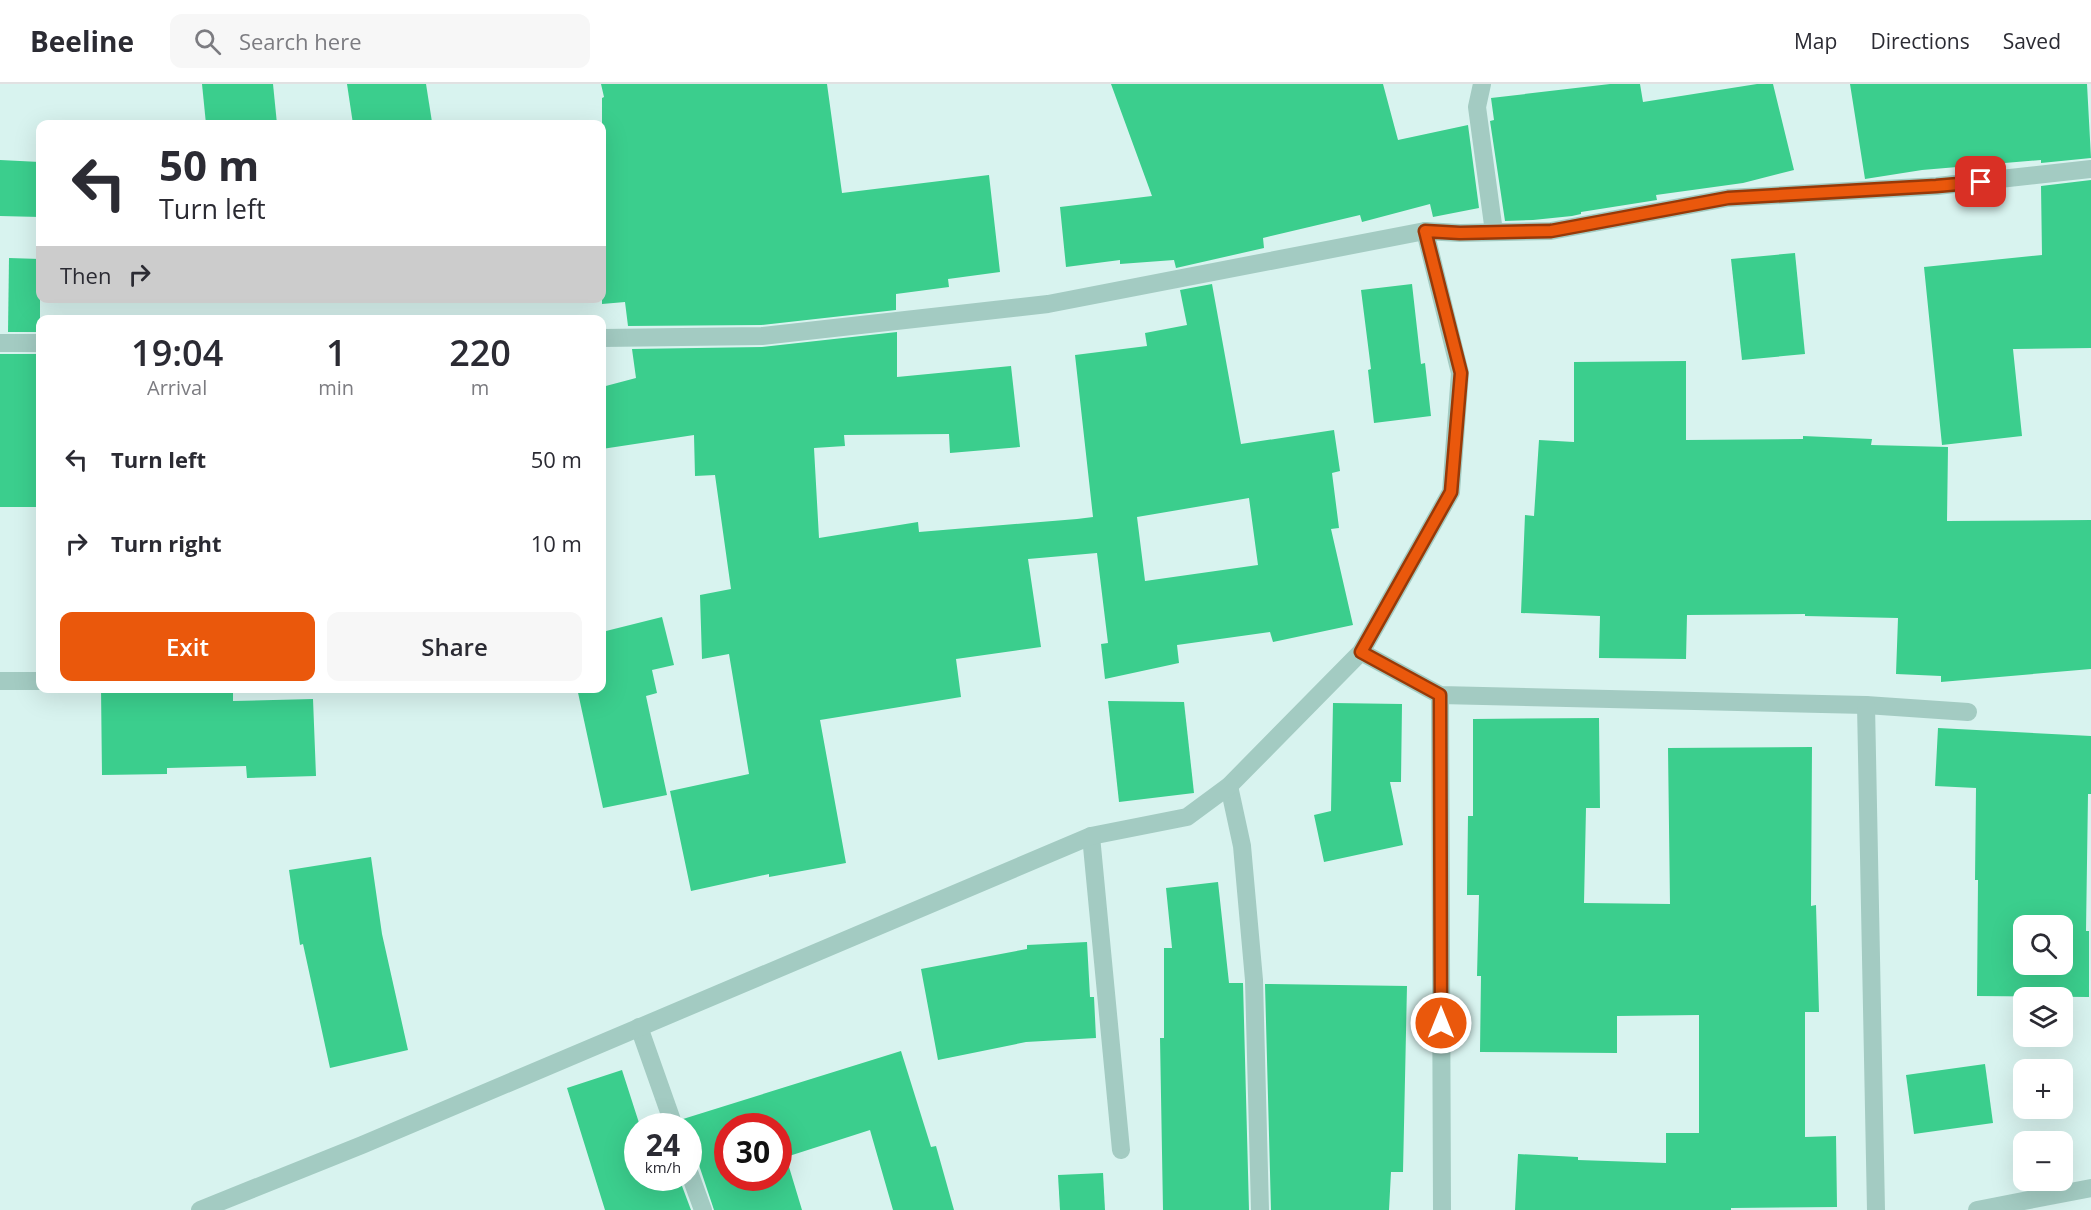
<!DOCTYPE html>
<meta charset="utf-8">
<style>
body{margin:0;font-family:"Open Sans",sans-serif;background:#f7f7f7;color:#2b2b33;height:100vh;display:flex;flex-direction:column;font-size:22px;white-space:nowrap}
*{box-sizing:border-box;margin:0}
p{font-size:20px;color:#7c7c81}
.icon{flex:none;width:33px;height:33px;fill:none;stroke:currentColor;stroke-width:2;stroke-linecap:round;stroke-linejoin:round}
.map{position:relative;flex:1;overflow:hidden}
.panel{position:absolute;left:36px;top:231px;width:570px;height:378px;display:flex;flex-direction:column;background:#fff;border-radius:12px;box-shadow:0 6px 24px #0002}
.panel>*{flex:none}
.guide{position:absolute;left:36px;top:36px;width:570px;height:183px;border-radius:12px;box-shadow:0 6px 24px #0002;background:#fff;color:#2b2b33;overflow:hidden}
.controls{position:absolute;left:2013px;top:831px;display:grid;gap:12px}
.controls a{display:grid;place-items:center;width:60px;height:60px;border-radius:12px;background:#fff;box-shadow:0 6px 24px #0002;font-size:30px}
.speed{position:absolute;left:624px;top:1029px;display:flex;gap:12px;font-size:30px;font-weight:700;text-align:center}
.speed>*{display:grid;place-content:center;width:78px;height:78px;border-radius:50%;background:#fff;box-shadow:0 6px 24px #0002;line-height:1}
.speed small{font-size:15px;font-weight:400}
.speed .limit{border:9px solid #d22;background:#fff;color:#111}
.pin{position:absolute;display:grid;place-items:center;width:51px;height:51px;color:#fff;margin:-26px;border-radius:12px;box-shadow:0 3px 9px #0006}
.me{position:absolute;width:66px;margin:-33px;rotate:0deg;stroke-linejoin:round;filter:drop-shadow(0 0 4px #0008)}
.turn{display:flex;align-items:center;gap:21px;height:126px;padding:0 24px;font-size:27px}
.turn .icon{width:78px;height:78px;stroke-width:2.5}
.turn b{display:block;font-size:42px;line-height:51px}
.then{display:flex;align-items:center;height:57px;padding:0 24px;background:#0003;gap:12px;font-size:22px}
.eta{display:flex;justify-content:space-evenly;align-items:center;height:102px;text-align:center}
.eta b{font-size:36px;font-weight:600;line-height:42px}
.action{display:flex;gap:12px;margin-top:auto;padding:12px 24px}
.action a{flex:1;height:69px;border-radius:12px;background:#ea580c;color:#fff;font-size:24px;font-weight:600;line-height:69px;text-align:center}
.action a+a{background:#f7f7f7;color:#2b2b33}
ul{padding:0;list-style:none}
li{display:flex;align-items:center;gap:18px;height:84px;padding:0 24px}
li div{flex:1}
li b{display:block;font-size:22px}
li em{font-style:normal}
header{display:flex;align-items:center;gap:36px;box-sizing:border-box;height:84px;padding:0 30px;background:#fff;border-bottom:2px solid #e1e1e2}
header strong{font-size:28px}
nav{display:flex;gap:33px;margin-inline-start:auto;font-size:21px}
.search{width:420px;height:54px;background:#f7f7f7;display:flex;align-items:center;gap:15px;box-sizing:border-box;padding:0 21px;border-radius:12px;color:#7c7c81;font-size:22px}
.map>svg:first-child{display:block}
.building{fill:#3bce8d;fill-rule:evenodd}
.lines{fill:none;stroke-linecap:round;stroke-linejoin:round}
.street{stroke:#a3cbc2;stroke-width:18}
.route-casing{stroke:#983908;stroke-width:15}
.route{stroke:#ea580c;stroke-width:10}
</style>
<header>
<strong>Beeline</strong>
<div class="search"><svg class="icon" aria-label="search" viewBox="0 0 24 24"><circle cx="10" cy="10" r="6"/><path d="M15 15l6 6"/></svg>Search here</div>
<nav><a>Map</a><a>Directions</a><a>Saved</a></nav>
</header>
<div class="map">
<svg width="2091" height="1126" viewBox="0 0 2091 1126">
<rect width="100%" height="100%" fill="#d8f3ef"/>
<g class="building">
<polygon points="202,0 273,0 277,40 206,40"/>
<polygon points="347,0 426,0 432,38 413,40 353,40"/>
<polygon points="601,0 827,0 842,109 989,91 1000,188 948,195 949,203 896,210 896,226 761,241 628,242 625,218 602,220 602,14 604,13"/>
<polygon points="1111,0 1383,0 1398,56 1468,41 1479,124 1433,133 1430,120 1362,138 1360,131 1263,154 1264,164 1176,184 1174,176 1120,180 1120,176 1066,183 1060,123 1152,112"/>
<polygon points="1610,0 1640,0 1643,18 1757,0 1773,0 1794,86 1743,99 1656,111 1657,116 1581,128 1581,130 1572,132 1533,136 1505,137 1490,37 1494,36 1491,14"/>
<polygon points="1850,0 2087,0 2091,74 2041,79 2041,76 1922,86 1865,95"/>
<polygon points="0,76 40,78 40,133 0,132"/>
<polygon points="2091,96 2091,264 2013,265 2022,352 1942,361 1924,183 2042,171 2041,102"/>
<polygon points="1795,169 1805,270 1742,276 1731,175"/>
<polygon points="9,174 40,175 40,248 8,248"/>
<path d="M 1212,200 L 1241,360 L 1334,346 L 1340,387 L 1332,389 L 1339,444 L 1331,445 L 1353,541 L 1273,558 L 1270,548 L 1177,561 L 1179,579 L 1105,595 L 1101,560 L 1108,559 L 1097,469 L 1028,475 L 1041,563 L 956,575 L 961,613 L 820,636 L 846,779 L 769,793 L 769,790 L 691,807 L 670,707 L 749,690 L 729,570 L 702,575 L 700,511 L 731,505 L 715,391 L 695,392 L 694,351 L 602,365 L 602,303 L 636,294 L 632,265 L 762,263 L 897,248 L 897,293 L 1011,282 L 1020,363 L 950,369 L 949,350 L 844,351 L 845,362 L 814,364 L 819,454 L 918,438 L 919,448 L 1077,435 L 1093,433 L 1075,271 L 1147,262 L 1145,249 L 1187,241 L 1180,206 ZM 1249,414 L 1258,481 L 1145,497 L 1137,433 Z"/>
<polygon points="1412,200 1421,280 1425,279 1431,332 1374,339 1368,286 1371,285 1361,206"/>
<rect x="0" y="270" width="40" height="153"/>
<polygon points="1686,277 1686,356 1803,355 1803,352 1872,355 1871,361 1948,363 1947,437 2091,436 2091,585 1941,598 1941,592 1896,590 1898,534 1805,532 1805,530 1687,531 1686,575 1599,574 1600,532 1521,529 1525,431 1534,432 1539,356 1574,358 1574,278"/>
<polygon points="662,533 674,581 652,586 657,609 646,612 667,711 603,724 577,604 602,604 602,548"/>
<polygon points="101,604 167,604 167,607 233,606 233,617 313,615 316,692 247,694 246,682 167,684 167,690 102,691"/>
<polygon points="1108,617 1184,618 1194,709 1119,718"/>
<polygon points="1333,619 1402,620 1401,698 1390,698 1403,761 1324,778 1314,731 1331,727"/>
<polygon points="1599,634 1600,724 1586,724 1584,819 1670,820 1668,664 1812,663 1811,822 1816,821 1819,928 1805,928 1805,1053 1836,1052 1837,1123 1731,1124 1731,1126 1515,1126 1518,1070 1578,1073 1578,1076 1666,1079 1666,1049 1699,1049 1699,931 1617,932 1617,969 1480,968 1481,892 1477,892 1479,811 1467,811 1468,732 1473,732 1473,635"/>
<path d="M 1938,644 L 2091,652 L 2091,710 L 2088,710 L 2086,847 L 2089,847 L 2089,913 L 1977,912 L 1978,796 L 1975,796 L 1976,704 L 1935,702 ZM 2024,842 L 2062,842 L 2062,880 L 2024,880 Z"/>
<polygon points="371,773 382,850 408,966 330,984 303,860 300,861 289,786"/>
<polygon points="1218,798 1229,899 1243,899 1249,1126 1163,1126 1160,954 1164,954 1164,864 1172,864 1166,804"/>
<polygon points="1087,858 1090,913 1094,913 1096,954 1026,958 938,976 921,885 1027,865 1027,861"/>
<polygon points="1265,900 1407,902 1403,1088 1391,1088 1389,1126 1271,1126"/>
<path d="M 901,967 L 931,1063 L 936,1062 L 954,1126 L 893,1126 L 870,1046 L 786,1073 L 802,1126 L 714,1126 L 699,1081 L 695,1076 L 688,1074 L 688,1042 L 685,1042 L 683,1035 ZM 728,1042 L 778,1042 L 778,1094 L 728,1094 Z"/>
<polygon points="1985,980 1993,1039 1914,1050 1906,991"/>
<polygon points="622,986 640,1042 638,1042 638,1094 679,1094 691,1126 605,1126 567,1004"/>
<polygon points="1103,1089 1105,1126 1060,1126 1058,1091"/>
</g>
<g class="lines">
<g class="street">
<polyline points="1482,0 1477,23 1494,148"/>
<polyline points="602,254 762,252 1048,220 1425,147 1460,149 1551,147 1728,114 1937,102 2091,85"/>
<polyline points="0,259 40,259"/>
<polyline points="1361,568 1440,611 1866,621 1968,628"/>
<polyline points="0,597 40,597"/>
<polyline points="1440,611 1442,1126"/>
<polyline points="1866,621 1876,1126"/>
<polyline points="1229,702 1242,762 1254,896 1260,1126"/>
<polyline points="1091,752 1121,1066"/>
<polyline points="639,943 674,1042"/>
<polyline points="688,1085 703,1126"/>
<polyline points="200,1126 362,1061 1091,752 1187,733 1229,702 1361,568 1451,408 1460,289 1425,147"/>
<polyline points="1977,1126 2091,1104"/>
</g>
</g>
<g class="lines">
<defs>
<polyline id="route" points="1441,939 1440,611 1361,568 1451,408 1461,289 1425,147 1460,149 1551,147 1728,114 1936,102 1981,98"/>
</defs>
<use href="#route" class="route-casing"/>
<use href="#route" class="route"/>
</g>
</svg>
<div class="controls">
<a><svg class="icon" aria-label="search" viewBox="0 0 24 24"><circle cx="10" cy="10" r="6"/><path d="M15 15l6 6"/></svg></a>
<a><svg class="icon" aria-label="layers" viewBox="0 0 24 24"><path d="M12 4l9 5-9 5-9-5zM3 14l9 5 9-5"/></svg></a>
<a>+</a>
<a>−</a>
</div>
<div class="speed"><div>24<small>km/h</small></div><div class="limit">30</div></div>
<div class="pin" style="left:1981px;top:98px;background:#d93025"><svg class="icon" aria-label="arrive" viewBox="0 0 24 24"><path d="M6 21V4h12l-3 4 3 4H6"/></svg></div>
<svg class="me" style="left:1441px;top:939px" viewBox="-20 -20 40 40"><circle r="17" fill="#ea580c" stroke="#fff" stroke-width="3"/><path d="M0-11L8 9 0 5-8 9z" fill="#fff"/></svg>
<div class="guide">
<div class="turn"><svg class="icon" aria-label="left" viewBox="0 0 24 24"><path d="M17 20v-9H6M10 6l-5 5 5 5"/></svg><div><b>50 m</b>Turn left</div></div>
<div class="then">Then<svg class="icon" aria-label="right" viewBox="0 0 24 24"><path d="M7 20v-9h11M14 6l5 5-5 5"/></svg></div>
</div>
<section class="panel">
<div class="eta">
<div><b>19:04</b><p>Arrival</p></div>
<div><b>1</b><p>min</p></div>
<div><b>220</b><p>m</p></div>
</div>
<ul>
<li><svg class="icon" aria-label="left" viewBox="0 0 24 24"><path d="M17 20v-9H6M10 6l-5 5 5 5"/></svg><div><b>Turn left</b></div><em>50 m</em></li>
<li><svg class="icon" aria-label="right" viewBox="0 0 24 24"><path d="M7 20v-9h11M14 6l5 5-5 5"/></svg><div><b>Turn right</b></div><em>10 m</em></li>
</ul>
<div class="action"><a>Exit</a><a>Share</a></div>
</section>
</div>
